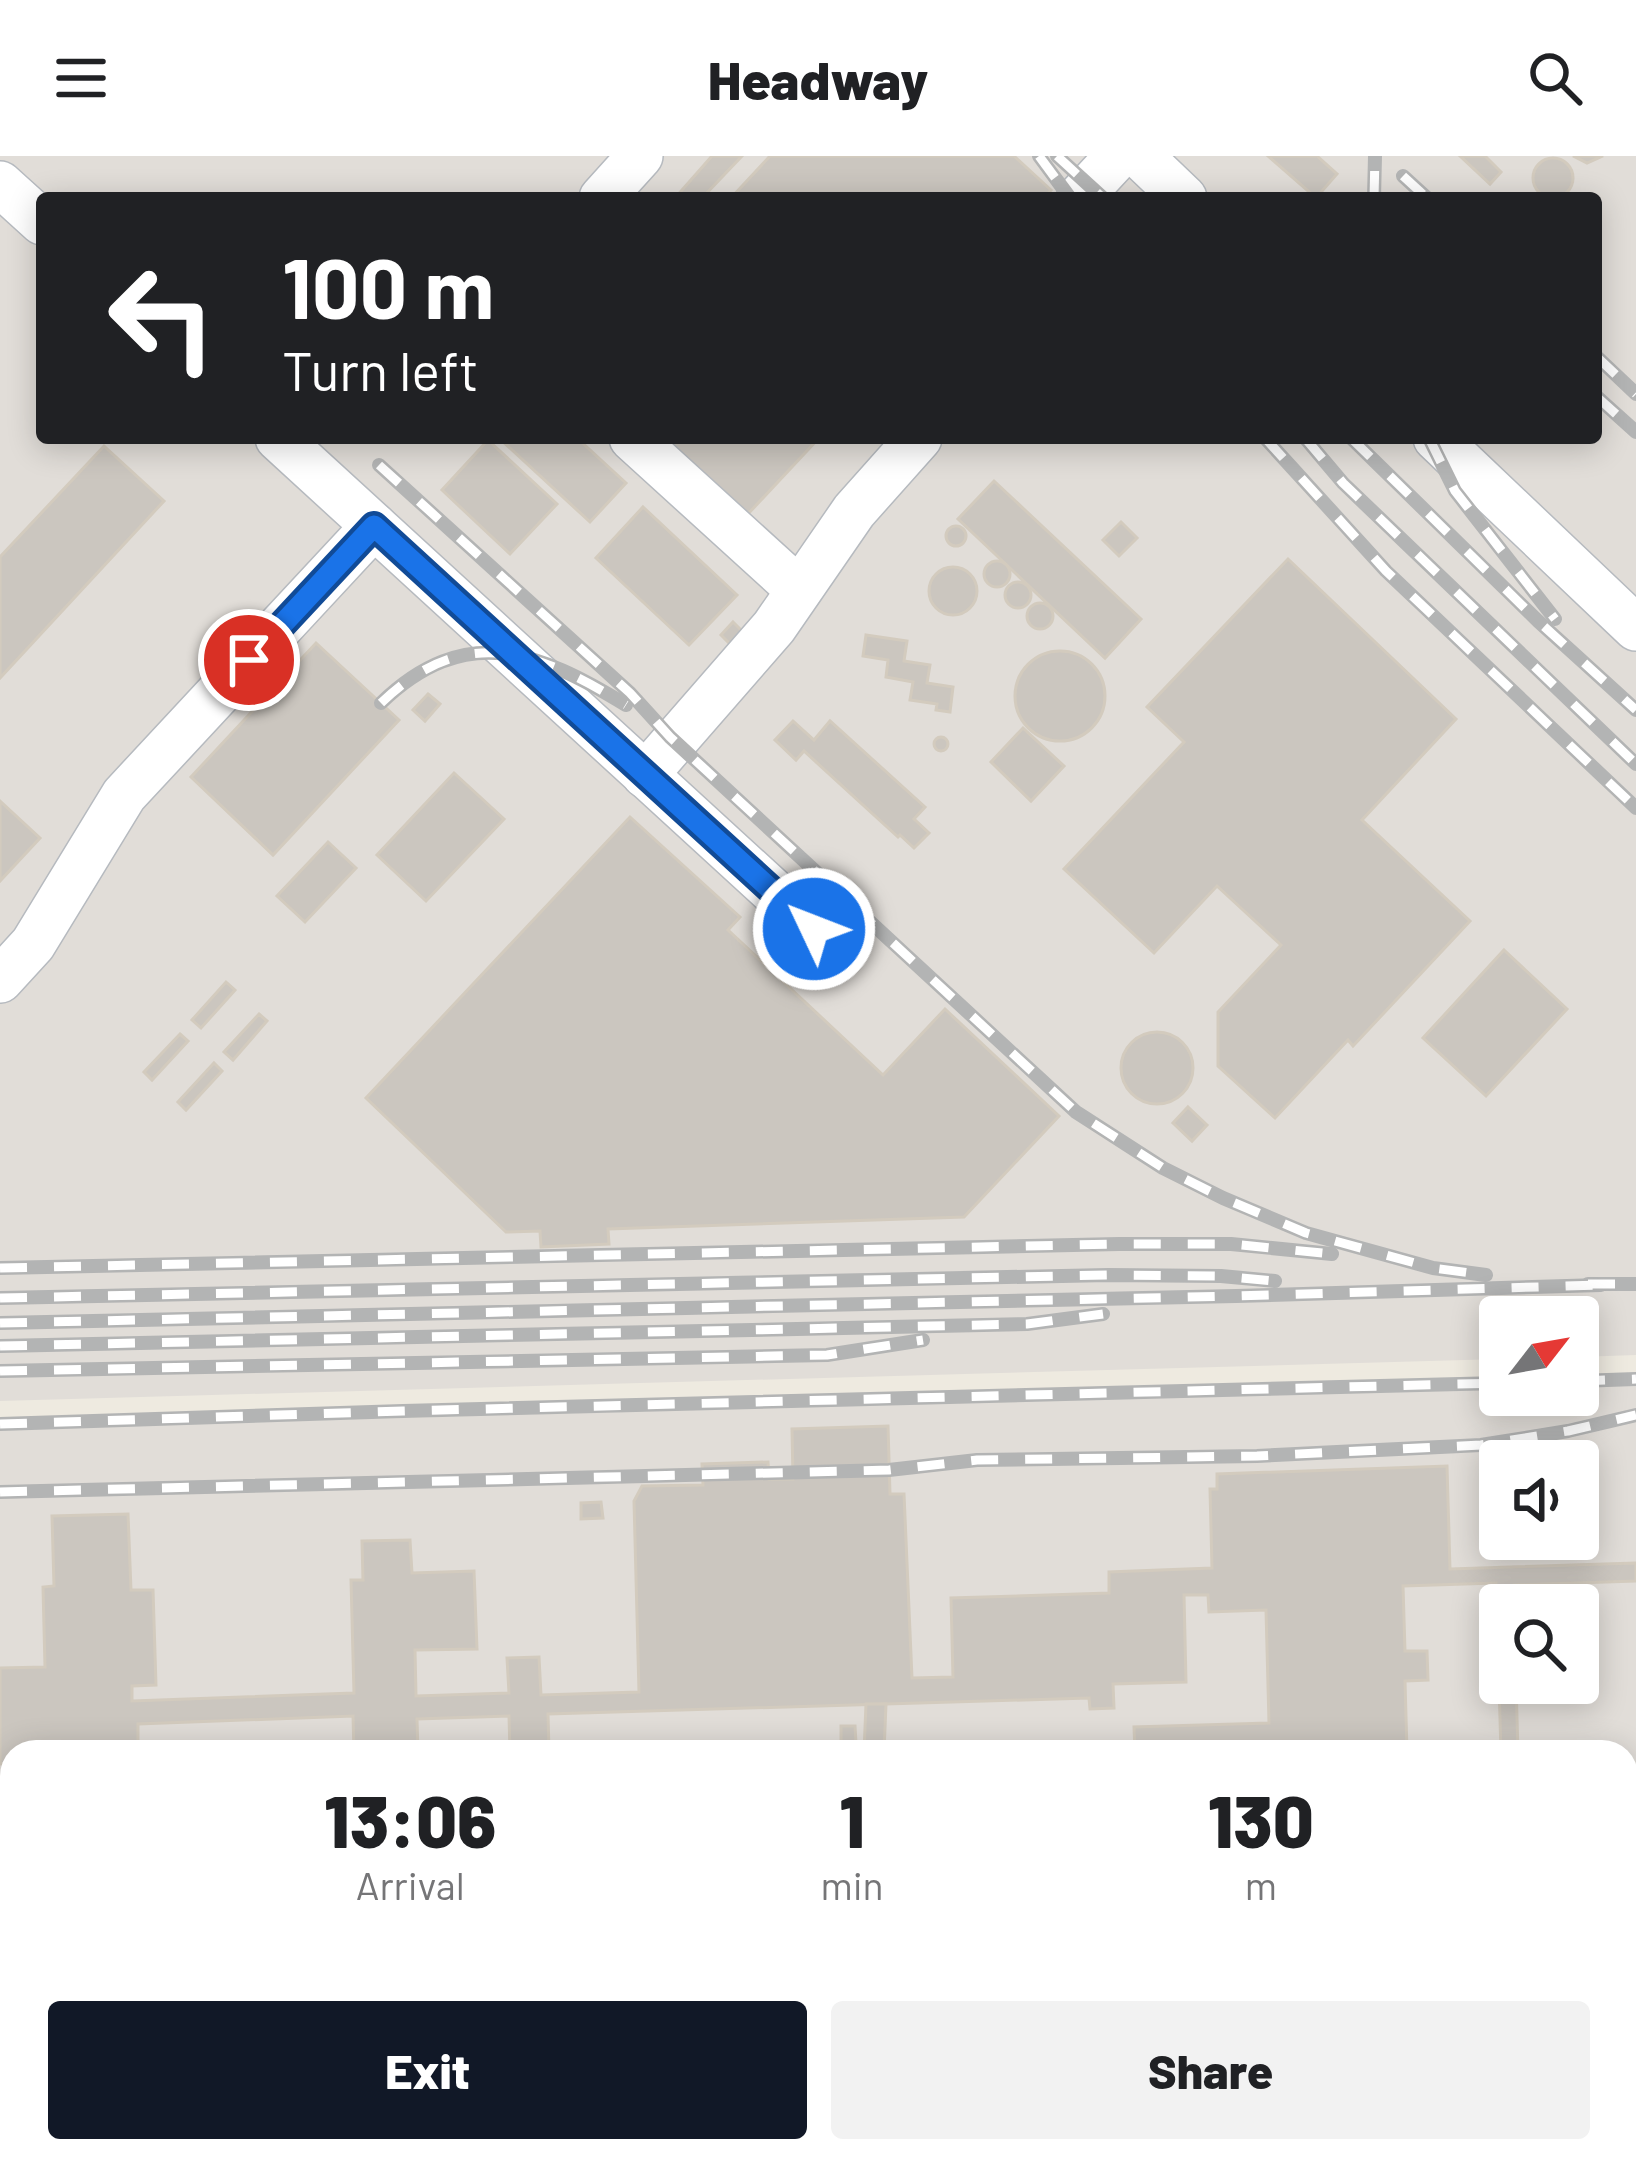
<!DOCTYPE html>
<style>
body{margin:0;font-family:Barlow,sans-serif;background:#f2f2f2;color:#202124;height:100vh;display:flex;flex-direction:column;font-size:45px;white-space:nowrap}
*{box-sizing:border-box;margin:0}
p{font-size:39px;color:#757577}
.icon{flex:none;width:66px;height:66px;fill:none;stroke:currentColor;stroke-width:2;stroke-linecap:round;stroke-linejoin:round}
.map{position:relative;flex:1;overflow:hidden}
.drawer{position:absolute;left:0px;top:1584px;width:1638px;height:423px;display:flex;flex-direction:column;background:#fff;border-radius:36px 36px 0 0;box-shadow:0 6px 30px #0003}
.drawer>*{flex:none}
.top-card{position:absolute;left:36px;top:36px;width:1566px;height:252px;border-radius:12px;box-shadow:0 6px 30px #0003;background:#202124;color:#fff;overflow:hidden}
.needle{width:78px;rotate:59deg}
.buttons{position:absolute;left:1479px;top:1140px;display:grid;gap:24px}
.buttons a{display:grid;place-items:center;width:120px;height:120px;border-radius:12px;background:#fff;box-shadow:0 6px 30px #0003;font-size:60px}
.pin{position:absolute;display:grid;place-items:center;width:102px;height:102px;color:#fff;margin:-51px;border:6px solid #fff;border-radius:50%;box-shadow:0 3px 12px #0007}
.me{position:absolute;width:132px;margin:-66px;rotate:313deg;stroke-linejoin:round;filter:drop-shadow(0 0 9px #0008)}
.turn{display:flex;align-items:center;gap:42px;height:252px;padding:0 48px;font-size:54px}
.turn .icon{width:156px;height:156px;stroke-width:2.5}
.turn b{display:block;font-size:84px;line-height:102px}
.eta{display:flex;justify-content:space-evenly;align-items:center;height:204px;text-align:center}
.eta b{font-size:72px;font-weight:800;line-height:84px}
.action{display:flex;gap:24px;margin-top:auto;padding:24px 48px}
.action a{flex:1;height:138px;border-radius:12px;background:#111827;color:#fff;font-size:48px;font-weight:800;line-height:138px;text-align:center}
.action a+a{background:#f2f2f2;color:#202124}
header{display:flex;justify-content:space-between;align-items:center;height:156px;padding:0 48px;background:#fff;font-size:54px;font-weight:800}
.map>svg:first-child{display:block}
.industrial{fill:#e1ddd8;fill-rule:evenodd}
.building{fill:#cbc6bf;stroke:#d3cbbe;stroke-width:3}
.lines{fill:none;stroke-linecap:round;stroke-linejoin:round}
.minor-casing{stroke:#b6babf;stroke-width:48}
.minor{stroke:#fff;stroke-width:45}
.rail-casing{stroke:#b3b4b4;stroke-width:14}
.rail{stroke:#fff;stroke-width:9;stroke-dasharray:27;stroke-linecap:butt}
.route-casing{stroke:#114b97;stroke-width:30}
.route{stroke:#1a73e8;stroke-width:21}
</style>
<header><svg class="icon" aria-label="menu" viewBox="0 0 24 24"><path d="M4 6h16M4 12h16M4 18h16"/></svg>Headway<svg class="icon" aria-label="search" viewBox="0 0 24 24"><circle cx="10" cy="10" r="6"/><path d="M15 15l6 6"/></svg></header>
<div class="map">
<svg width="1636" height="2006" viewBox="0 0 1636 2006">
<rect width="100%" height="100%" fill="#eeeae0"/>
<g class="industrial">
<path d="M 0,0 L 1636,0 L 1636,1199 L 1578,1201 L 1578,1161 L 1500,1161 L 1500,1203 L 0,1245 ZM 42,42 L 1596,42 L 1596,282 L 42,282 Z"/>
<path d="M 1636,1229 L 1636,2006 L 0,2006 L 0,1273 L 1500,1232 L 1500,1239 L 1578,1239 L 1578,1230 ZM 1500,1305 L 1578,1305 L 1578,1383 L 1500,1383 ZM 1500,1449 L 1578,1449 L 1578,1527 L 1500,1527 ZM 12,1596 L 1626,1596 L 1626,1995 L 12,1995 Z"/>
</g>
<g class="building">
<polygon points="712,0 742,0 702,42 675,42"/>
<polygon points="770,0 1014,0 1051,34 1044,42 731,42"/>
<polygon points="1268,0 1317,0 1337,18 1316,42"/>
<polygon points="1460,0 1485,0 1501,16 1490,28"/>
<polygon points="1573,0 1603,0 1587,7"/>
<circle cx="1553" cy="22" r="20"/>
<polygon points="499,282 577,282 626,327 590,366"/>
<polygon points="664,282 819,282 747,359"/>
<polygon points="488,284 557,348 510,398 442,334"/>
<polygon points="104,290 164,345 0,522 0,401"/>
<polygon points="994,325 1141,463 1105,502 958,363"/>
<polygon points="643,351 737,439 689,489 596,402"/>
<polygon points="1121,366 1137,382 1119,400 1103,384"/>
<circle cx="956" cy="380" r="10"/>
<polygon points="1288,403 1456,563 1362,664 1470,765 1353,890 1348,884 1275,962 1218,910 1218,856 1281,789 1217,730 1154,797 1064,713 1184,586 1147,551"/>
<circle cx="997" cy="418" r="13"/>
<circle cx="953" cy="435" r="24"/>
<circle cx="1018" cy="439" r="13"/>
<circle cx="1040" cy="460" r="13"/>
<polygon points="733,466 743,476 731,489 721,479"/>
<polygon points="866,479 907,485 904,505 930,509 927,527 953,531 950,556 936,554 937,548 910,544 913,526 886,521 888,504 863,500"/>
<polygon points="316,487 399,564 273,699 191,621"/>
<circle cx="1060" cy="540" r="45"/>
<polygon points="428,538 440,548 425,565 413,554"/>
<polygon points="793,565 814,584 830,565 925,651 914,663 929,677 914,692 900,679 898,681 804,595 796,604 775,584"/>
<polygon points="1023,572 1064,610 1031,645 991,606"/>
<circle cx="941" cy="588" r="7"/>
<polygon points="454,617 504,663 426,745 377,699"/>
<polygon points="0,645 40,682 0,725"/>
<polygon points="630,661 740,761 728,774 883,919 945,853 1059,960 964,1061 608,1073 609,1088 541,1091 540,1075 506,1076 366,942"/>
<polygon points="328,686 356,712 305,766 277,740"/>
<polygon points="1504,794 1567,853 1486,940 1423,882"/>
<polygon points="226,826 235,834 201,872 192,864"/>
<polygon points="259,858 267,865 233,904 224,896"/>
<circle cx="1157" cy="912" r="36"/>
<polygon points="180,878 188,885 152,924 144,916"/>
<polygon points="214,907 222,915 186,954 178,946"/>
<polygon points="1188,951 1207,969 1192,985 1173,967"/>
<polygon points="888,1270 890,1338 904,1338 912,1522 953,1521 951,1442 1109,1437 1109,1416 1212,1412 1210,1333 1217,1333 1217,1318 1447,1310 1450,1413 1636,1407 1636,1425 1514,1429 1515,1449 1500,1449 1500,1527 1516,1527 1518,1596 1501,1596 1496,1427 1403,1430 1405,1495 1427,1495 1428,1524 1405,1525 1407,1596 1135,1596 1134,1571 1269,1567 1266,1454 1209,1456 1208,1439 1184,1439 1186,1526 1113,1528 1114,1552 1090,1553 1089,1542 548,1558 549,1595 515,1596 510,1596 509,1560 417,1563 418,1596 354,1596 353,1560 138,1568 138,1596 12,1596 12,1608 0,1608 0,1512 45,1511 43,1431 54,1430 52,1360 128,1358 131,1434 153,1434 156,1529 132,1530 132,1545 354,1537 351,1424 363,1424 362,1385 410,1384 412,1417 474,1415 477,1493 415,1494 416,1540 509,1537 507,1502 539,1501 541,1539 639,1536 634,1345 642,1330 703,1329 702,1308 768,1306 769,1323 793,1323 792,1273"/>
<polygon points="601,1346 603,1362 581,1363 581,1347"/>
<polygon points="866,1548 886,1548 884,1596 864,1596"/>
<polygon points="841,1570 855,1570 856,1587 841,1587"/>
<polygon points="12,1802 12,1841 0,1841 0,1803"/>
<polygon points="12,1863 12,1995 316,1995 316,2006 0,2006 0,1864"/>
<polygon points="356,1995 383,1995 375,2003 368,2004 359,2001"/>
<polygon points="463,1995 588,1995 589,2006 463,2006"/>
</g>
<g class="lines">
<defs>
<g id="minor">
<polyline points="1140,0 1184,42"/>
<polyline points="0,28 42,66"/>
<polyline points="602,42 640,0"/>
<polyline points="1079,42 1118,0"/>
<polyline points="278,282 814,773"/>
<polyline points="632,282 799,434"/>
<polyline points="1436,282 1636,472"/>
<polyline points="645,619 774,471 854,355 919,282"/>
<polyline points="0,824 33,788 124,639 374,370"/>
<polyline points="1626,1893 1636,1889"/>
<polyline points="1147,2006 1328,1995"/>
</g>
</defs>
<use href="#minor" class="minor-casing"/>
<use href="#minor" class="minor"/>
<defs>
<g id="rail">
<polyline points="1039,0 1070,42"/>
<polyline points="1057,0 1103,42"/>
<polyline points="1403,20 1427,42"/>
<polyline points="1374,42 1375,0"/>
<polyline points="1596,200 1636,238"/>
<polyline points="1596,240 1636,276"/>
<polyline points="1265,282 1386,415 1636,652"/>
<polyline points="1305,282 1343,327 1636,608"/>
<polyline points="1351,282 1538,465 1636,554"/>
<polyline points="1429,282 1455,335 1555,463"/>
<polyline points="379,309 630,537 670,581 1076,956 1163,1012 1223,1042 1306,1077 1433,1112 1486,1119"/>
<path d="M 381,547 C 465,466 538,495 626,549"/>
<polyline points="0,1112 1119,1088 1231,1088 1332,1098"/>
<polyline points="1588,1128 1636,1128"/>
<polyline points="0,1142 1108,1119 1221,1120 1275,1125"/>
<polyline points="0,1167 1236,1140 1601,1129"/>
<polyline points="0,1190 1027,1168 1103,1158"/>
<polyline points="0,1215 827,1199 923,1184"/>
<polyline points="1578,1225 1636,1223"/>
<polyline points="0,1268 403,1255 1500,1227"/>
<polyline points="0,1336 889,1314 977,1304 1257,1300 1481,1289 1568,1275 1636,1259"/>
</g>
</defs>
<use href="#rail" class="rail-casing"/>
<use href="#rail" class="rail"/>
</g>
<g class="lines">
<defs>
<polyline id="route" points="249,504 374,370 814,773"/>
</defs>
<use href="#route" class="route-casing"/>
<use href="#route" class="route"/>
</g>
</svg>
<div class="buttons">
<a><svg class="needle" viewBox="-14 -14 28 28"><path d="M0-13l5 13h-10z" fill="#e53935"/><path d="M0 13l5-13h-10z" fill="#757577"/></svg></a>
<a><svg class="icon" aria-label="sound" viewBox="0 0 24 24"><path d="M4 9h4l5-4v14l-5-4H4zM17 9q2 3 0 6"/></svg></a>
<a><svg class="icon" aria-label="search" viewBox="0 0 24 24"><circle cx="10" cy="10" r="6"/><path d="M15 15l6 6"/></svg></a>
</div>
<div class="pin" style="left:249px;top:504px;background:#d93025"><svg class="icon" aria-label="arrive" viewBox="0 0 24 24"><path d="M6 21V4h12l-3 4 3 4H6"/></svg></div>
<svg class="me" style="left:814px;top:773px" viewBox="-20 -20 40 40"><circle r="17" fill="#1a73e8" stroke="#fff" stroke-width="3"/><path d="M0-11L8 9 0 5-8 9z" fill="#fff"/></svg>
<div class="top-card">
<div class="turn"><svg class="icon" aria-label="left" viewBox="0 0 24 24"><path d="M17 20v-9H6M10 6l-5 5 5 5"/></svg><div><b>100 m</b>Turn left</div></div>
</div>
<section class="drawer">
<div class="eta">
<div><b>13:06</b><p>Arrival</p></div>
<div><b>1</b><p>min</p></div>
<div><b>130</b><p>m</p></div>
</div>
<div class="action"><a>Exit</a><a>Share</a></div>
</section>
</div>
